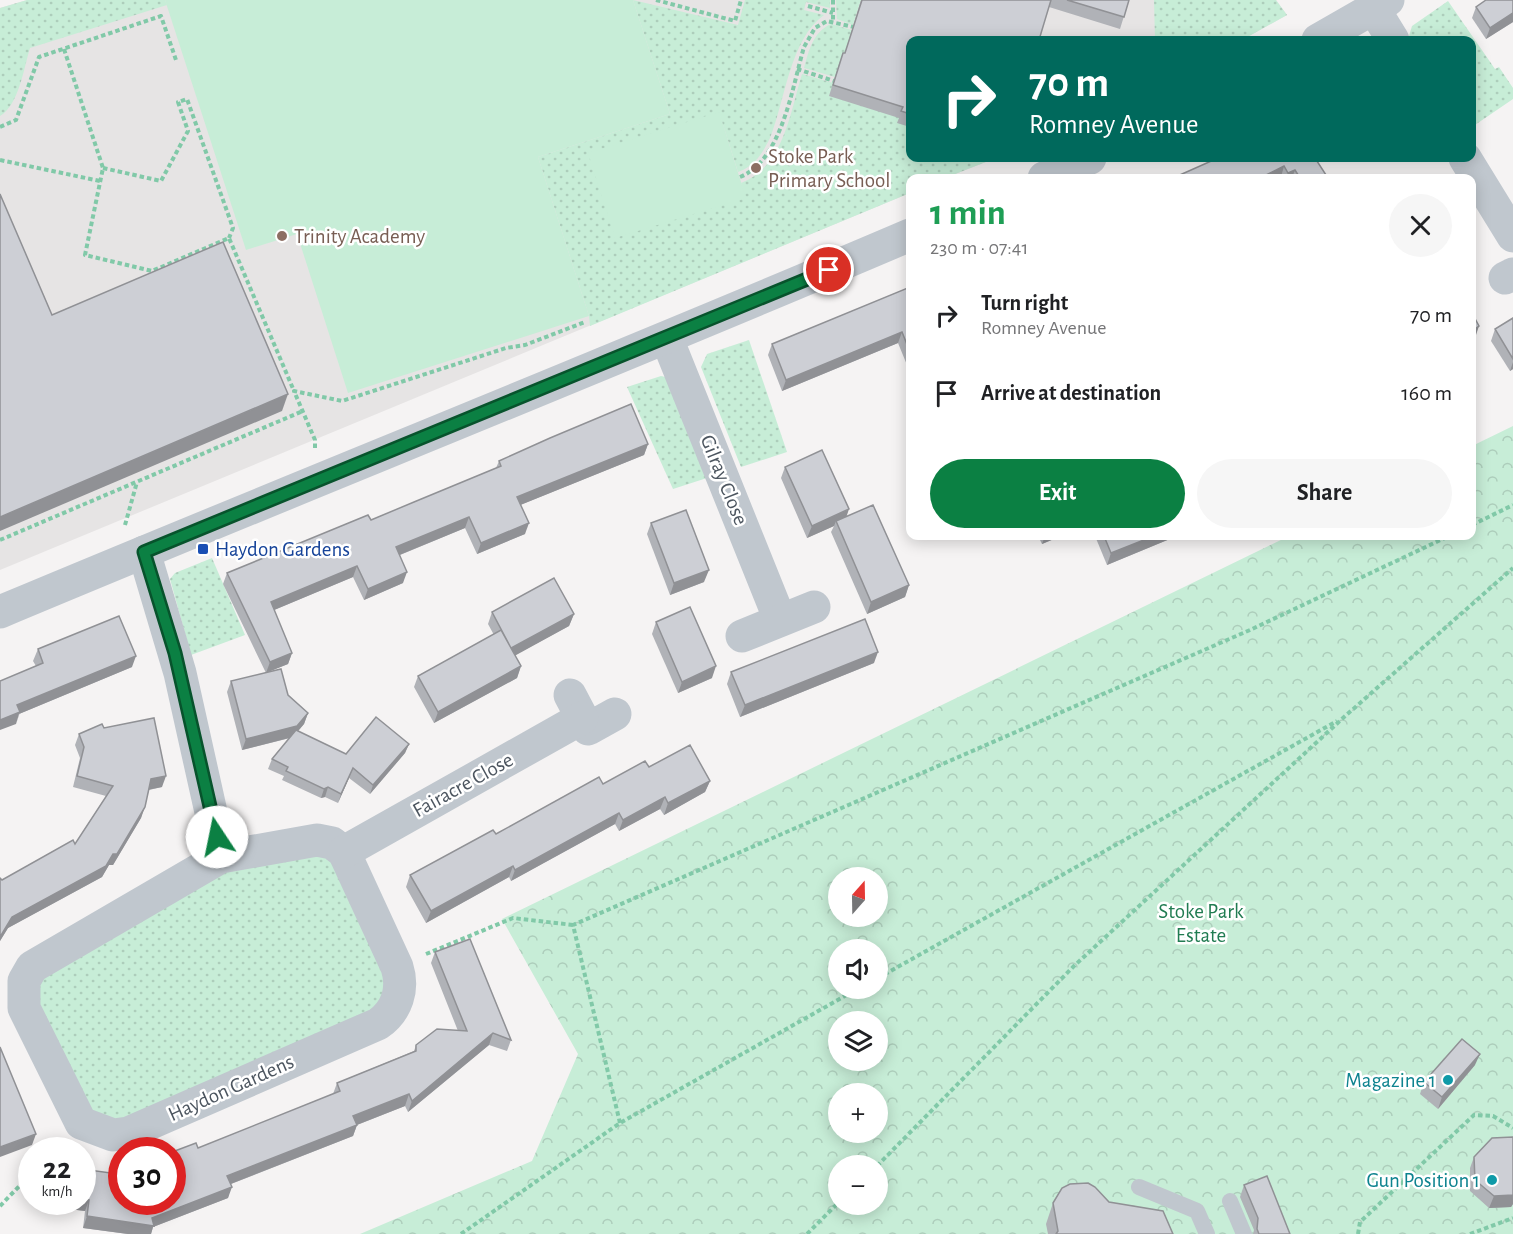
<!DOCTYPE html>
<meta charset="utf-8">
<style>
body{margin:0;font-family:"Alegreya Sans",sans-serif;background:#f6f6f6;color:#202124;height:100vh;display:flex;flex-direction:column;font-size:22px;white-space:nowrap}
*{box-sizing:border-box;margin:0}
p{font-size:20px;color:#757577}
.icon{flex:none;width:33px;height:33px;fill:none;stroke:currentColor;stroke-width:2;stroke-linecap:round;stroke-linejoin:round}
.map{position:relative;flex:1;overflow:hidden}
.panel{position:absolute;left:906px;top:174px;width:570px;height:366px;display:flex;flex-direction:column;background:#fff;border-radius:12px;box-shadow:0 3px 15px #0003}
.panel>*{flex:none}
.hud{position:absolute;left:906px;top:36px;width:570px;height:126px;border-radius:12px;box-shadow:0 3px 15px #0003;background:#00695c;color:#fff;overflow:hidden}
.needle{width:39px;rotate:20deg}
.buttons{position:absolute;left:828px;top:867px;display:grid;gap:12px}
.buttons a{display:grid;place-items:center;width:60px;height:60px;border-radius:50%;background:#fff;box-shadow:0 3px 15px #0003;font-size:30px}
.speed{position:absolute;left:18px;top:1137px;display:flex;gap:12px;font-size:30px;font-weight:700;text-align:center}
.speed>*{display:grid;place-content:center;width:78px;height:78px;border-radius:50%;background:#fff;box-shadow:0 3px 15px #0003;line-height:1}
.speed small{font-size:15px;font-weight:400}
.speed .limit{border:9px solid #d22;background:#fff;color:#111}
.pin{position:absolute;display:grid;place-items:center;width:51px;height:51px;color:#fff;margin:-26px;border:3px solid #fff;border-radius:50%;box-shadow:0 2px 6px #0007}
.me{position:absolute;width:66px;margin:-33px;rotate:349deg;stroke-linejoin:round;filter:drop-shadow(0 0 4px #0008)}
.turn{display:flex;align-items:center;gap:21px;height:126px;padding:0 24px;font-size:27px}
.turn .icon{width:78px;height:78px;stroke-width:2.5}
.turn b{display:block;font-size:42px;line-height:51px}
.round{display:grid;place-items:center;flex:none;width:63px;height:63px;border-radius:32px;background:#f6f6f6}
.headline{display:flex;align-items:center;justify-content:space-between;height:102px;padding:0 24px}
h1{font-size:36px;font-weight:700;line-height:45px;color:#1e9e55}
.primary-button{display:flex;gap:12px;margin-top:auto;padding:12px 24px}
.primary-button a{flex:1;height:69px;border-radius:36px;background:#0b8043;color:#fff;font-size:24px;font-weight:700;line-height:69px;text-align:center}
.primary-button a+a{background:#f6f6f6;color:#202124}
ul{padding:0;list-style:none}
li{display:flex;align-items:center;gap:18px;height:78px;padding:0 24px}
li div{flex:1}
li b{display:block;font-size:22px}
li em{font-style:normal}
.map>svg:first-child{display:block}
.education{fill:#e6e4e4}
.grass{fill:url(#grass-dots)}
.park{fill:url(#park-crowns);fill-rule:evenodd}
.pitch{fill:#c7edd7}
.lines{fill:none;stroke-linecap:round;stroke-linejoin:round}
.path{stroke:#81c9a8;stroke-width:4;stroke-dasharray:4.5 3;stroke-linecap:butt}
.lane{stroke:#c0c7ce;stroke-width:16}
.street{stroke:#c0c7ce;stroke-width:33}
.wall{fill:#b0b2b7}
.shaded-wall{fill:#909195}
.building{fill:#cdcfd5;stroke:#909195;stroke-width:1.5}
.route-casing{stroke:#07532c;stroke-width:15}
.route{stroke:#0b8043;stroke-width:10}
.education-dot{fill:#8d6e63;stroke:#fff;stroke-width:2}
.transit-dot{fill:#1a4fb4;stroke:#fff;stroke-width:2}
.culture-dot{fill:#0f9aa8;stroke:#fff;stroke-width:2}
.labels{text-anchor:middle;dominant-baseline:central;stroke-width:5;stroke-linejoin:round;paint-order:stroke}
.education-label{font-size:21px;fill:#785e54;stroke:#fff;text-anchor:start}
.street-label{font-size:21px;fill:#4c555f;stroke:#fff}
.transit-label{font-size:21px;fill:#164399;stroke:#fff;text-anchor:start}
.park-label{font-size:21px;fill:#217c52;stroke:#fff}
.culture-label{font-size:21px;fill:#0d838f;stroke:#fff;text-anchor:end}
</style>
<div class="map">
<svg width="1513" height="1234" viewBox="0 0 1513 1234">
<defs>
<pattern id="grass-dots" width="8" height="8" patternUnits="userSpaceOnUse" patternTransform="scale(1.5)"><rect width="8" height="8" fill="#c7edd7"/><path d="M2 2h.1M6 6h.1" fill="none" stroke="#adcdbb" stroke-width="1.8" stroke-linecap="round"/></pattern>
<pattern id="park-crowns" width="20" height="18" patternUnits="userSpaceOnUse" patternTransform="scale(1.5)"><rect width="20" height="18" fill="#c7edd7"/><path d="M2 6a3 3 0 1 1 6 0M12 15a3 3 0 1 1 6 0" fill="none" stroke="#adcdbb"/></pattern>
</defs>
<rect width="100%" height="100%" fill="#f5f3f3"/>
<polygon class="education" points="27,0 1276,0 1287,15 1242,40 910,40 910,158 996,158 945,178 910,178 910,193 0,570 0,8"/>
<g class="grass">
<path d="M 27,0 L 165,0 L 167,5 L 30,48 C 24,67 19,105 0,116 L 0,8 Z"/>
<path d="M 633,0 L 738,25 L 745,0 L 830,0 L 830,8 L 806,2 L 804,10 L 824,15 C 790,39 785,101 770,138 C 762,154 755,166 738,172 L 719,112 L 745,198 L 741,183 C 784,167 790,112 802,74 L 833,83 L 829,96 L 839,64 L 835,77 L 804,68 C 809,50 813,32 831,24 L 910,47 L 910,158 L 996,158 L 945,178 L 910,178 L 910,193 L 590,326 L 589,316 L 538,157 L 670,114 Z"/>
<polygon points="836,0 861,0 853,25 837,19"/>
<polygon points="1154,0 1276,0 1287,15 1242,40 1155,40"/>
<polygon points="1448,1 1495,69 1499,67 1513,88 1513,99 1472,127 1472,40 1411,40 1409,36 1412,26"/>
<polygon points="749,340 787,452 741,467 701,367 707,354"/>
<polygon points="661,376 665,377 710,477 673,489 627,387"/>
<polygon points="212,558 245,635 191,655 170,579 175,573"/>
<polygon points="329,854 386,973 380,1006 126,1120 88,1114 35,997 42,976 235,865"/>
</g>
<path class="park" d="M 1513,426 L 1513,1234 L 360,1234 L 532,1161 L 578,1054 L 502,919 L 1289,536 L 1472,536 L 1472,446 ZM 838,878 L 878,878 L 878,916 L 838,916 ZM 838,950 L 878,950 L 878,988 L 838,988 ZM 838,1022 L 878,1022 L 878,1060 L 838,1060 ZM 838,1094 L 878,1094 L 878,1132 L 838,1132 ZM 838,1166 L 878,1166 L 878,1204 L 838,1204 Z"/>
<g class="pitch">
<polygon points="165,0 633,0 670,114 538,157 589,316 348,393 297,234 246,250"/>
<polygon points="719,112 746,198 615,238 588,153"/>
</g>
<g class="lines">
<g class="path">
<polyline points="656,0 735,21 741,0"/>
<polyline points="833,0 833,21"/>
<polyline points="808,6 833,13"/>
<polyline points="64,49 103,168 85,255 152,271 229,238 294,391"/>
<polyline points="797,69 834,81"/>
<polyline points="0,127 16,120 39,57 161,16 176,60"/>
<polyline points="0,160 100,181"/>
<polyline points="103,168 161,181 188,131 178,102 187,99 233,228 229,238"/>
<path d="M 740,177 C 782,160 792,88 804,47 L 815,28 L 827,21 L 858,28"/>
<polyline points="315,448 315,440 294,391 342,401 506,348 525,345 585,322"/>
<polyline points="125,525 137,482"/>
<polyline points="1472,525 1513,505"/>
<polyline points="0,540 303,411"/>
<polyline points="426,954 513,918 573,925"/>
<polyline points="878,978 1337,721"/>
<polyline points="620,1123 573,925 1250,630 1449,536"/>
<polyline points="53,1150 59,1144"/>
<polyline points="877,1166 1074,966 1343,718 1513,568"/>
<polyline points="0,1206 32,1173"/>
<polyline points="461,1234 620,1123 859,988"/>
<polyline points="807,1234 838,1203"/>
<polyline points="1358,1234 1360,1222 1474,1115 1493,1116 1513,1128"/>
<polyline points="1470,1234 1513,1218"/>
</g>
<g class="lane">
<polyline points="1139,1187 1197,1211 1207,1234"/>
<polyline points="1230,1201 1244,1234"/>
</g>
<g class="street">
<polyline points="1374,9 1393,40"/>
<polyline points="1318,40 1388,0"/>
<polyline points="1465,158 1513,236"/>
<polyline points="1044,178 1090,158"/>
<polyline points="1505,278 1513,274"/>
<polyline points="667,339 780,620"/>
<polyline points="144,552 180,673 221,857"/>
<path d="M 0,612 C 303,485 608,364 910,235"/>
<polyline points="742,636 814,607"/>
<polyline points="570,695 588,729 615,714"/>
<path d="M 317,840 L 332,843 L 344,852 L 397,967 C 404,989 397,1011 378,1024 L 128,1133 L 113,1135 L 81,1123 L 24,1008 L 24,981 L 32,967 L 221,857 Z"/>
<polyline points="344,852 582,718"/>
</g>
</g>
<g class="wall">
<polygon points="861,0 1129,0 1120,29 1049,7 910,40 910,127 897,123 899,118 829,96 839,64 843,53 845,53"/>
<polygon points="1513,0 1513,22 1486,39 1472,18 1476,7"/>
<polygon points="1315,158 1328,178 1282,178 1281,177 1277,178 1173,178"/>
<polygon points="910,287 910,364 907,365 898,343 782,391 768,355 772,344"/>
<polygon points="1513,318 1513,369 1510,371 1491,341 1495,329"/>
<polygon points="648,444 644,455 520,505 525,534 477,554 465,528 400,555 403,583 364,600 353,577 274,610 292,653 288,664 267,672 288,695 308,713 304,724 298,731 346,754 409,744 405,753 370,794 349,778 338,803 325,797 321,798 282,780 284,776 268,769 272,759 290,738 242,750 227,692 231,681 266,673 223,584 227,573 371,520 496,468 499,461"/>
<polygon points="785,467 846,516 909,585 905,597 867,614 831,532 834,526 807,538 781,478"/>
<polygon points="651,523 704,582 670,595 647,534"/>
<polygon points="1038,536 1061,536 1042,544"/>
<polygon points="1095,536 1177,536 1107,565"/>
<polygon points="492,612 574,614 569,626 515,655 521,666 517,678 434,723 414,687 418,676 494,635 488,624"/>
<polygon points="656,622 712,678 678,693 652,634"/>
<polygon points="38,649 132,667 19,714 16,724 36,666 33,661"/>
<polygon points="874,663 740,717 727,684 731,672"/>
<polygon points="79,734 162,787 149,790 141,818 113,865 109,865 102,877 8,928 0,941 0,878 2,880 75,844 106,796 73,787 80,758 75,745"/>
<polygon points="649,767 710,781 705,792 664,815 660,809 619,831 615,824 511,881 509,877 426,923 406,887 410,875 496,834 603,784"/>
<polygon points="435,952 511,1040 507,1051 489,1045 408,1112 405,1106 357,1125 353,1136 231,1184 228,1198 153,1227 151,1234 128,1234 83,1228 85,1211 53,1207 53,1202 82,1202 118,1174 198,1148 333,1094 337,1083 414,1051 416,1045 458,1031 431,963"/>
<polygon points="1475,1065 1438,1109 1420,1094 1424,1082"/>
<polygon points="1513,1138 1513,1204 1511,1207 1489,1208 1470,1191 1470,1168 1474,1157"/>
<polygon points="1244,1185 1290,1234 1253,1234 1254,1230 1240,1197"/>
<polygon points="1109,1202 1173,1234 1048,1234 1046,1224 1053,1203"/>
</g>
<g class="shaded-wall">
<polygon points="1513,13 1513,22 1486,39 1490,28"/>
<polygon points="1284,166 1281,177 1277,178 1260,178"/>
<polygon points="1295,170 1292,178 1287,178 1288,173"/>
<polygon points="1479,326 1475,338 1472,340 1472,331"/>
<polygon points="902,332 898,343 782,391 786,380"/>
<polygon points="910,356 910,364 907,365"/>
<polygon points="1513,362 1513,369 1510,371"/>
<polygon points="288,394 282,411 0,531 0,517"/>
<polygon points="648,444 644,455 513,508 517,497"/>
<polygon points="849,509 845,521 836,521 834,526 807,538 812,526"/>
<polygon points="469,517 465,528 392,558 396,547"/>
<polygon points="529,523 525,534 477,554 481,543"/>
<polygon points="1045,536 1061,536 1042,544"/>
<polygon points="1154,536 1177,536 1107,565 1111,553"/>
<polygon points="357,566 353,577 267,613 271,602"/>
<polygon points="709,570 704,582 670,595 674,583"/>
<polygon points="407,572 403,583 364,600 368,589"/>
<polygon points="909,585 905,597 867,614 871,602"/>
<polygon points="574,614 569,626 507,660 511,648"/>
<polygon points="878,652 874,663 740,717 745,705"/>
<polygon points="292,653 288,664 266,673 270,662"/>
<polygon points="136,656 132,667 19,714 16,724 0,730 0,720 17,705"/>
<polygon points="521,666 517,678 434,723 438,712"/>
<polygon points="716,666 712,678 678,693 682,682"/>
<polygon points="308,713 304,724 293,737 242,750 246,739"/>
<polygon points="409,744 405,753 370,794 373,785"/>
<polygon points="353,768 349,778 338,803 341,794"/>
<polygon points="166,776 162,787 147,790 151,779"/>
<polygon points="710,781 705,792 664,815 668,803"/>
<polygon points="328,787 325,797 321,798 324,789"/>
<polygon points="665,797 660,809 619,831 623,820"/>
<polygon points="145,807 141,818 113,865 109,865 102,877 8,928 0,941 0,937 12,917"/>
<polygon points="619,813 615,824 511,881 515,870"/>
<polygon points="513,866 509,877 426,923 431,911"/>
<polygon points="493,1033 489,1045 408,1112 412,1101"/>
<polygon points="1480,1054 1475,1065 1438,1109 1442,1097"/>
<polygon points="409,1094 405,1106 349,1128 353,1116"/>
<polygon points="357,1125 353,1136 223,1187 227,1176"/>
<polygon points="36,1134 32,1145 0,1157 0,1147"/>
<polygon points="232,1187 228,1198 153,1227 151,1234 128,1234 83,1228 87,1216 152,1218"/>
<polygon points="1513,1195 1513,1204 1511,1207 1489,1208 1494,1196"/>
<polygon points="82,1199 89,1200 85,1211 53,1207 55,1202 82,1202"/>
</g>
<g class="building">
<polygon points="862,0 1051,0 1039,40 910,40 910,114 901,111 903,107 833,85 843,53 845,53"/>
<polygon points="1067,0 1129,0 1124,17"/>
<polygon points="1486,0 1513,0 1513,13 1490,28 1476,7"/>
<polygon points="1218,158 1315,158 1328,178 1300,178 1295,170 1288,173 1284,166 1260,178 1173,178"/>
<polygon points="1422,175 1424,178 1416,178"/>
<polygon points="0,194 52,315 223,242 288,394 0,517"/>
<polygon points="910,287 910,352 902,332 786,380 772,344"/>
<polygon points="1472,313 1479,326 1472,331"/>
<polygon points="1513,318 1513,359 1495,329"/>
<polygon points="631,404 648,444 517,497 529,523 481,543 469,517 396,547 407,572 368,589 357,566 271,602 292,653 270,662 227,573 368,515 371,520 414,502 501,466 499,461 550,438"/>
<polygon points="822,450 849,509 812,526 785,467"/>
<polygon points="873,505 909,585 871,602 836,521"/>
<polygon points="686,510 709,570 674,583 651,523"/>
<polygon points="1104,536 1154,536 1111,553"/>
<polygon points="554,578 574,614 511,648 521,666 438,712 418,676 501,630 511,648 492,612"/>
<polygon points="690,607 716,666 682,682 656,622"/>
<polygon points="119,616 136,656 17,705 20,712 0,720 0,681 43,663 38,649"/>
<polygon points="865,619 878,652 745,705 731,672"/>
<polygon points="281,669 288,695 308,713 297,726 246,739 231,681"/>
<polygon points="376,717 409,744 373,785 353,768 341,794 328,787 324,789 286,771 288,767 272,759 296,730 346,754"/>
<polygon points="154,718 166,776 151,779 145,807 117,854 113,854 106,866 12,917 0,937 0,878 2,880 73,840 75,844 113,786 77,776 84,747 79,734 102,724 104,728"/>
<polygon points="690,745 710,781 668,803 665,797 623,820 619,813 515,870 513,866 431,911 410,875 493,830 496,834 599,777 603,784 645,761 649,767"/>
<polygon points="470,939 511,1040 493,1033 412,1101 409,1094 353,1116 357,1125 227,1176 232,1187 152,1218 154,1226 87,1216 89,1200 82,1199 82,1169 118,1174 122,1173 122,1202 172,1202 172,1152 196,1143 198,1148 340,1091 337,1083 416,1051 416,1045 437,1029 467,1031 435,952"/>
<polygon points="1462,1039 1480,1054 1442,1097 1424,1082"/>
<polygon points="0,1047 36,1134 0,1147"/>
<polygon points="1513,1137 1513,1195 1494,1196 1475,1180 1474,1157 1492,1138"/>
<polygon points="1267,1176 1290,1234 1259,1234 1257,1229 1258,1218 1244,1185"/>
<polygon points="1088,1183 1095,1187 1109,1202 1163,1211 1173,1234 1056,1234 1058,1231 1053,1203 1062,1188 1070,1184"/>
</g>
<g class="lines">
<defs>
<polyline id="route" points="217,837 175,653 144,552 829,270"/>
</defs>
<use href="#route" class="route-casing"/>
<use href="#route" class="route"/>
</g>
<g class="education-dot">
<circle cx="756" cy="168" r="6"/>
<circle cx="282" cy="236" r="6"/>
</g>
<rect class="transit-dot" x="197" y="543" width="12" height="12" rx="3"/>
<g class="culture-dot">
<circle cx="1448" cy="1080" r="6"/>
<circle cx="1492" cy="1180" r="6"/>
</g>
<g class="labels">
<g class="education-label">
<text x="768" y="156">Stoke Park<tspan x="768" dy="24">Primary School</tspan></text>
<text x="294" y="236">Trinity Academy</text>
</g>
<g class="street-label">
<text transform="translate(724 480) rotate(68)">Gilray Close</text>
<text transform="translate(463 785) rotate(-29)">Fairacre Close</text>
<text transform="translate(231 1088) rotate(-24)">Haydon Gardens</text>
</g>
<g class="transit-label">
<text x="215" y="549">Haydon Gardens</text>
</g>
<g class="park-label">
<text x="1201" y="911">Stoke Park<tspan x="1201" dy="24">Estate</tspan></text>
</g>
<g class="culture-label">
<text x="1436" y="1080">Magazine 1</text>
<text x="1480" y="1180">Gun Position 1</text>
</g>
</g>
</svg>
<div class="buttons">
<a><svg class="needle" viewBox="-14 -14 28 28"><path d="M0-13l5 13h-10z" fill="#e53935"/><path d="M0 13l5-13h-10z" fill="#757577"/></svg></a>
<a><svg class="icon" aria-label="sound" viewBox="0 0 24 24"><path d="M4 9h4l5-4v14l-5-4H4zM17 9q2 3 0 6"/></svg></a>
<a><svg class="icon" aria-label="layers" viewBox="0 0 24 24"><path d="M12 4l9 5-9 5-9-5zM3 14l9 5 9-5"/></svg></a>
<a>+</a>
<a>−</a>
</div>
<div class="speed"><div>22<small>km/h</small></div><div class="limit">30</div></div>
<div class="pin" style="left:829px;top:270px;background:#d93025"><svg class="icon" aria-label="arrive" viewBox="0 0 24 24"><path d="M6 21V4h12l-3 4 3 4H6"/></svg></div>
<svg class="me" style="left:217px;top:837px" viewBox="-20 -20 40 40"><circle r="19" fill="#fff"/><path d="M0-13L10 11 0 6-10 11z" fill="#0b8043"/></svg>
<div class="hud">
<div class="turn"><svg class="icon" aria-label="right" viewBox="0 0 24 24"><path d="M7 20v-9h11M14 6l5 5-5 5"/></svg><div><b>70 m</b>Romney Avenue</div></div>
</div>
<section class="panel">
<div class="headline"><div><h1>1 min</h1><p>230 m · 07:41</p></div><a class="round"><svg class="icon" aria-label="close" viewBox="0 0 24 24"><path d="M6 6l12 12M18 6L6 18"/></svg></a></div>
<ul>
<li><svg class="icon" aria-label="right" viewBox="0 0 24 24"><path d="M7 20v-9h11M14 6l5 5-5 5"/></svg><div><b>Turn right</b><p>Romney Avenue</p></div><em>70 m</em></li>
<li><svg class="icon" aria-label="arrive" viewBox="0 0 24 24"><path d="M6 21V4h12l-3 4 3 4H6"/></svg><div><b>Arrive at destination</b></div><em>160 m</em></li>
</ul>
<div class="primary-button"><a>Exit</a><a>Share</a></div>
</section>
</div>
